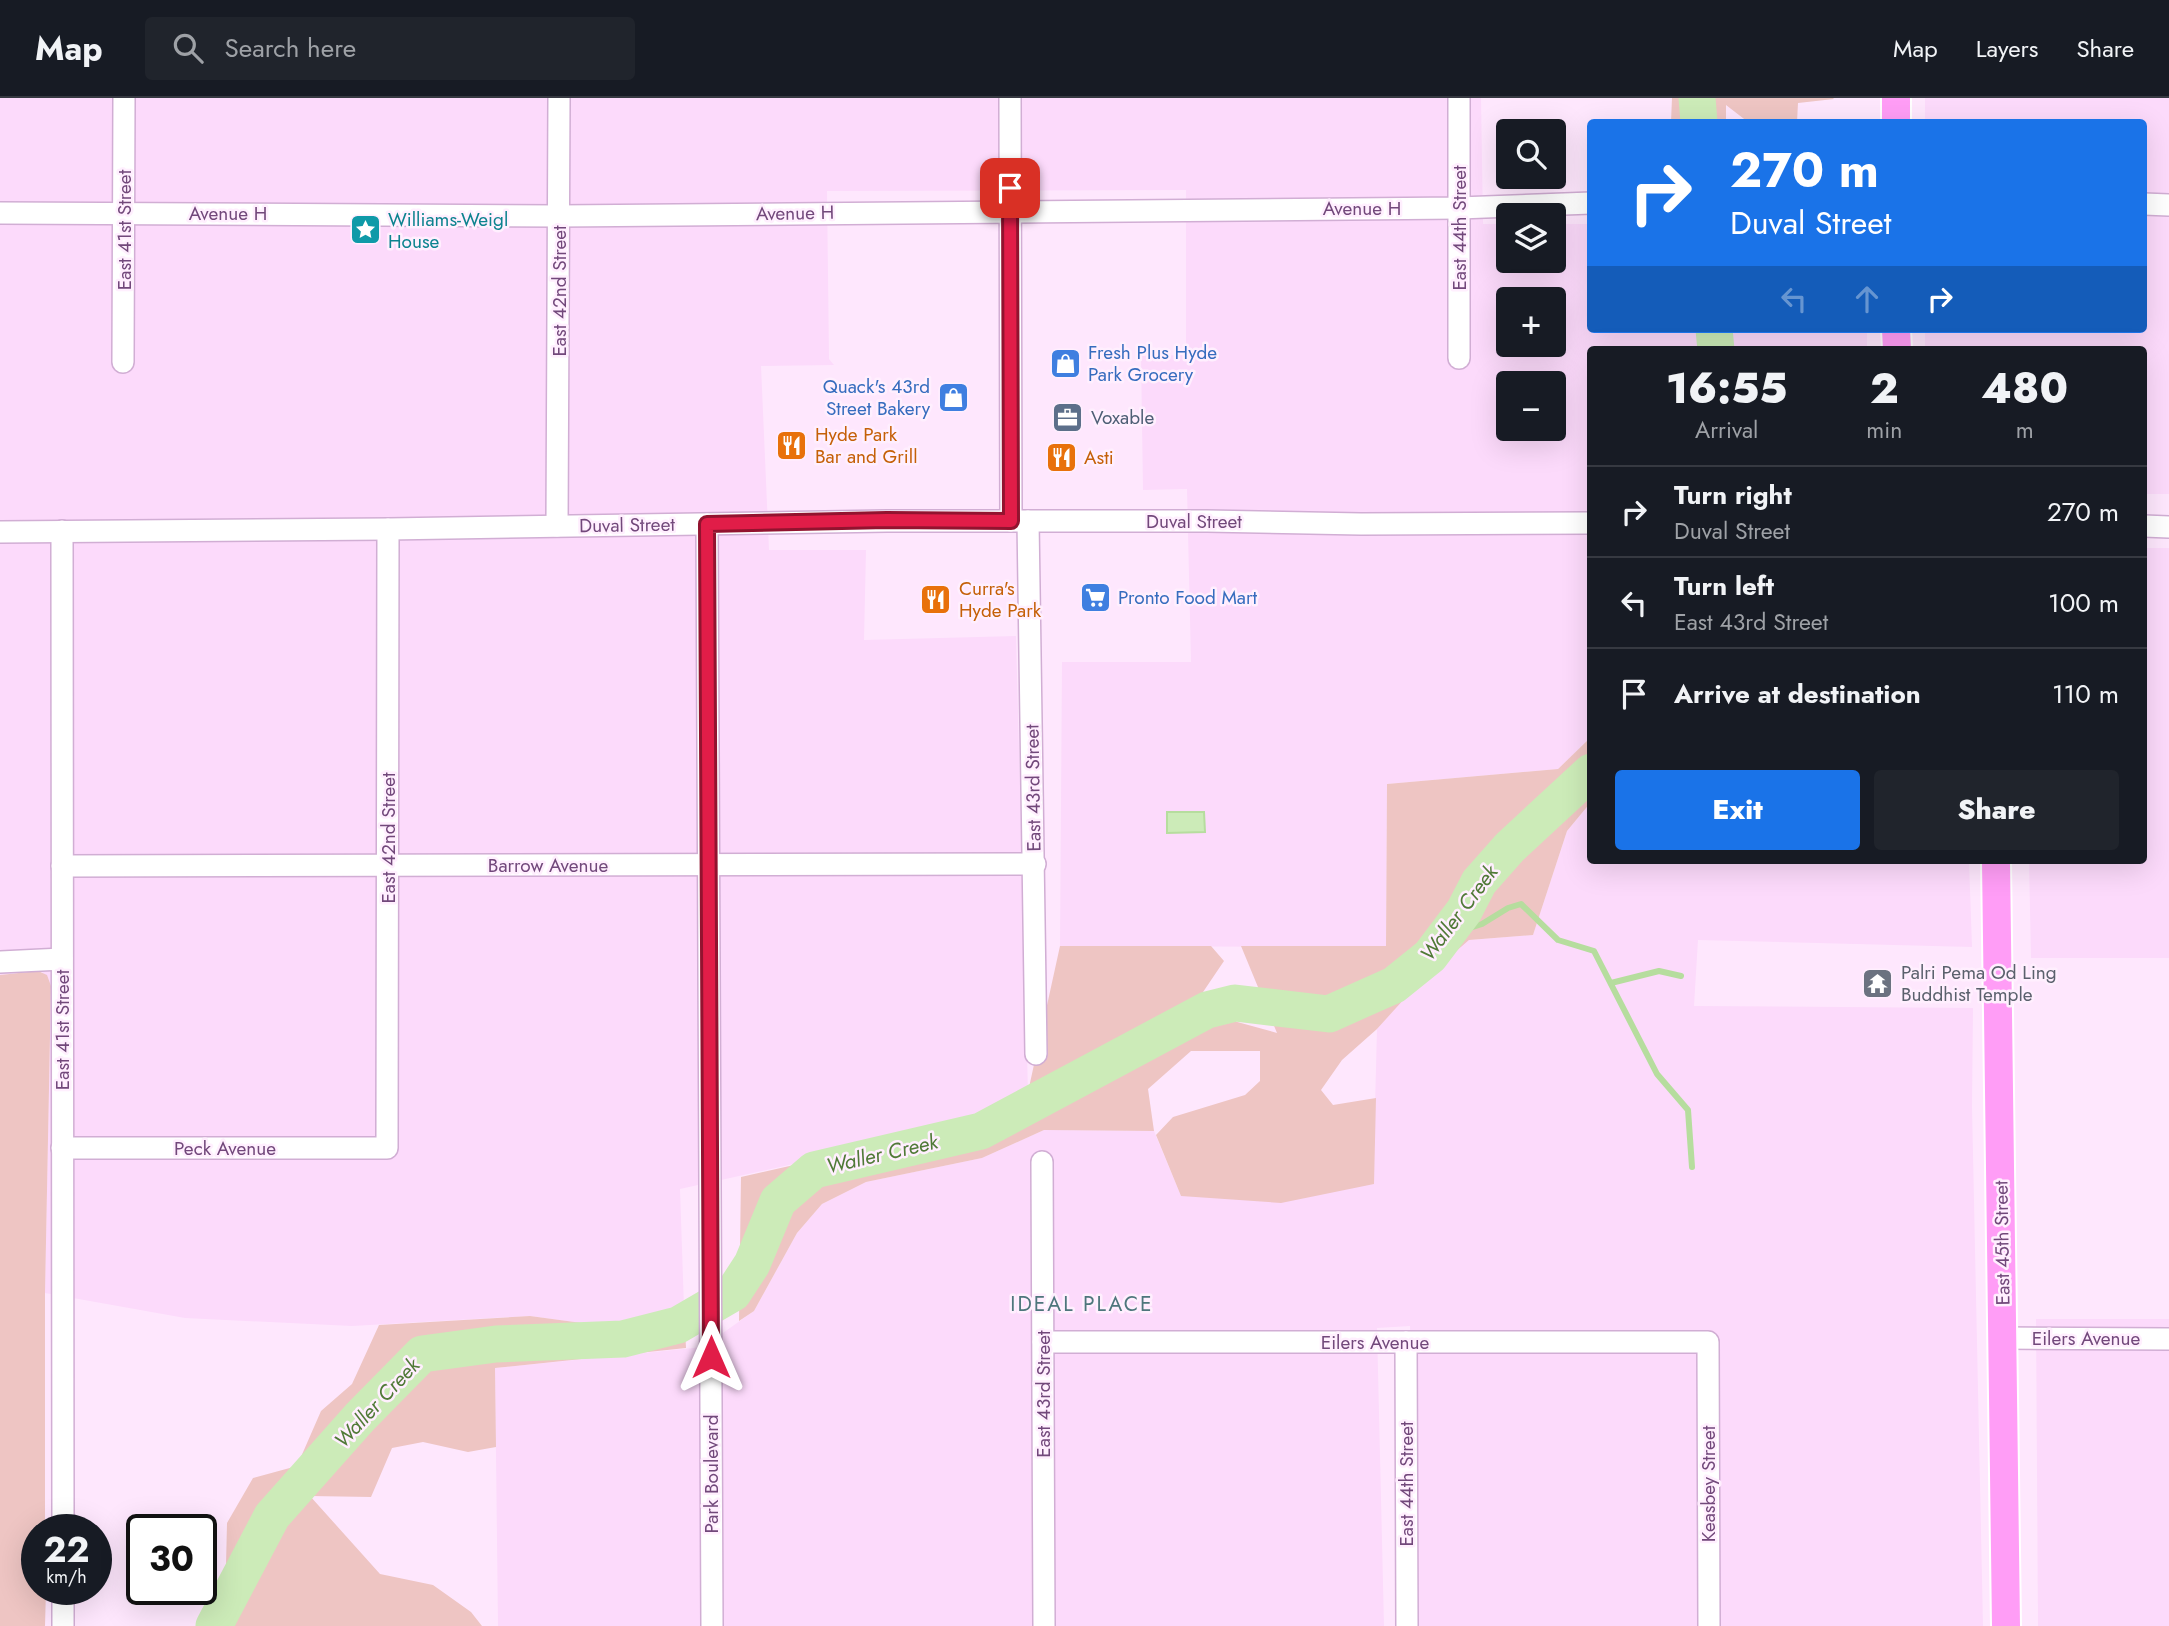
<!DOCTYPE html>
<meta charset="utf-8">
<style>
body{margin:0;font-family:Jost,sans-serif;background:#20242c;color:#f1f3f6;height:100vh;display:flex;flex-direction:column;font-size:26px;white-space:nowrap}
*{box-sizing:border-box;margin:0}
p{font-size:23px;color:#9ea1a6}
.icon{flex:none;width:38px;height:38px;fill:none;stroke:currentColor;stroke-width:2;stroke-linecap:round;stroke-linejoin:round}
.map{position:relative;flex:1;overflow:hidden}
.side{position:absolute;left:1587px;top:248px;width:560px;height:518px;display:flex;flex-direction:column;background:#171b24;border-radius:7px;box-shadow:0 7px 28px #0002}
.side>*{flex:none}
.banner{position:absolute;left:1587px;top:21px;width:560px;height:214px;border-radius:7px;box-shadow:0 7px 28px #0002;background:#1a73e8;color:#fff;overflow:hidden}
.controls{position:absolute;left:1496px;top:21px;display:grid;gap:14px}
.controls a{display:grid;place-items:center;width:70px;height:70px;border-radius:7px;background:#171b24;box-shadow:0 7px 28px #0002;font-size:35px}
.speed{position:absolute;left:21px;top:1416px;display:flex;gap:14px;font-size:35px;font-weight:700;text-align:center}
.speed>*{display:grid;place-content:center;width:91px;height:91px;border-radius:50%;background:#171b24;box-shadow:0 7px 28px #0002;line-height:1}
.speed small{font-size:18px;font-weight:400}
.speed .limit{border:4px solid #111;border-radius:10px;background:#fff;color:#111}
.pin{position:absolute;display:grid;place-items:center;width:60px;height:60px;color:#fff;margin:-30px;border-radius:14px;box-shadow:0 4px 10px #0006}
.me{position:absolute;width:77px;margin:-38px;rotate:0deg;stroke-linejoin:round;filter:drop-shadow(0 0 5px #0008)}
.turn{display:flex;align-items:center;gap:24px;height:147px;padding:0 28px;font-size:32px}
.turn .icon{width:91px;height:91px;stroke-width:2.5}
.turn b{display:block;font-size:49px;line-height:60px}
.lanes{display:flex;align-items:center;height:66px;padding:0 28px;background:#0003;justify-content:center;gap:35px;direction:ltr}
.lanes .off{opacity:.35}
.eta{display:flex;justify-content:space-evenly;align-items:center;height:119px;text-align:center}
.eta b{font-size:42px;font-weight:800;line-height:49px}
.action{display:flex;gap:14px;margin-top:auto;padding:14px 28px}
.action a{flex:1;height:80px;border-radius:7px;background:#1a73e8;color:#fff;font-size:28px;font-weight:800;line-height:80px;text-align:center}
.action a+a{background:#20242c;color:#f1f3f6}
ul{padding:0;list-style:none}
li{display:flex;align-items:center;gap:21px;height:91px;padding:0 28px;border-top:2px solid #363941}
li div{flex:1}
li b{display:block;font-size:26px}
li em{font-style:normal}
header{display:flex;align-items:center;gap:42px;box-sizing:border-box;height:98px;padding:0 35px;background:#171b24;border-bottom:2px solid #363941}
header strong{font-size:33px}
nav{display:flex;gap:38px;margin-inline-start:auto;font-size:24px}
.search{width:490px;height:63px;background:#20242c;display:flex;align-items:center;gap:18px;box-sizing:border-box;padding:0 24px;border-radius:7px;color:#9ea1a6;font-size:26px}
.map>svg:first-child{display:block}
.residential{fill:#fcdafb;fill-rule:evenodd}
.green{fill:#eec5c3}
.water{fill:#ccebb8;stroke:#b6dd9e;stroke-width:2}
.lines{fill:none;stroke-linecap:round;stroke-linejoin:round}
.stream{stroke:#b6dd9e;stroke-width:6}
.river{stroke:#ccebb8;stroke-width:37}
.minor-casing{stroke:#d1aed4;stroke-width:24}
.major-casing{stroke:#fff;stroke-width:32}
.minor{stroke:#fff;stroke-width:21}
.major{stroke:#ff9df6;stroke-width:28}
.route-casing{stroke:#92132f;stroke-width:18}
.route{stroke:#e11d48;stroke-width:12}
.labels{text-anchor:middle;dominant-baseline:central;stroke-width:5;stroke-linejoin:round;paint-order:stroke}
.street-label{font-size:19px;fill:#72487b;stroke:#ffeffe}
.culture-label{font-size:19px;fill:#0d838f;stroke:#ffeffe;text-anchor:start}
.shop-label{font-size:19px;fill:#366cbe;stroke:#ffeffe;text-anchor:start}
.service-label{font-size:19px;fill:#4e5e75;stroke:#ffeffe;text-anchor:start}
.food-label{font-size:19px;fill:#c56008;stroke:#ffeffe;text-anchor:start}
.worship-label{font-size:19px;fill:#5b616d;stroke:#ffeffe;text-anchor:start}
.water-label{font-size:21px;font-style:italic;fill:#507a37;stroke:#ffeffe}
.neighbourhood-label{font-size:21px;letter-spacing:2px;fill:#4e767c;stroke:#ffeffe}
</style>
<header>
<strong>Map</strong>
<div class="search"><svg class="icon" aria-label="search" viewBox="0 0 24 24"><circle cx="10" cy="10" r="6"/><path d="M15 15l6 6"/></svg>Search here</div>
<nav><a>Map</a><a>Layers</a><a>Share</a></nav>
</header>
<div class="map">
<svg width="2169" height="1528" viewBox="0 0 2169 1528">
<rect width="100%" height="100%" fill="#fee7fd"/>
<g class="residential">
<path d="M 0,0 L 1481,0 L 1483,126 L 1508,126 L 1508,163 L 1554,163 L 1554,126 L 1591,126 L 1591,231 L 1698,231 L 1700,252 L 1591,252 L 1591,639 L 1558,671 L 1387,686 L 1386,849 L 1060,848 L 1062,564 L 1191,564 L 1187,391 L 1143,392 L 1141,258 L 1186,257 L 1186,92 L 827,93 L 829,261 L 834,267 L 761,268 L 769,452 L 866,452 L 864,542 L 1016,538 L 1028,994 L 961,1029 L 680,1091 L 684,1210 L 619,1230 L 530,1218 L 352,1228 L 185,1220 L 45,1195 L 51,888 L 42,874 L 38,873 L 0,877 ZM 1508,201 L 1554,201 L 1554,247 L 1508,247 ZM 1508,285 L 1554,285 L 1554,331 L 1508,331 Z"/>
<polygon points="1925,0 2169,0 2169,396 2144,396 2144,252 1925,252 1925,231 2144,231 2144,24 1925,24"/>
<polygon points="1732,231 1867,231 1867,252 1733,252"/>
<polygon points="2144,450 2169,450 2169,860 2031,860 2029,763 2144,763"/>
<polygon points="1591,704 1591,763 1969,763 1972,849 1698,842 1694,908 1973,910 1972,1009 1983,1528 1416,1528 1410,1228 1377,1230 1384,1528 498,1528 495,1270 703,1249 754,1213 797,1135 822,1106 866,1084 982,1060 1044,1032 1154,1033 1181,1098 1373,1086 1377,931 1415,888 1469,842 1533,837 1567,733"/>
<polygon points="2036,1221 2169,1221 2169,1528 2038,1528"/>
</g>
<g class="green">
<polygon points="1672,0 1833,0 1834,1 1798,5 1797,24 1748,24 1726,7 1726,24 1671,24"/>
<polygon points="1698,231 1732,231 1733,252 1700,252"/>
<polygon points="1591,639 1591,704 1567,733 1533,837 1469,842 1415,889 1377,931 1342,962 1321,992 1333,1007 1376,1000 1374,1086 1281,1105 1181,1098 1156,1037 1173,1019 1245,997 1260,983 1260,953 1191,953 1148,991 1154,1033 1044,1032 982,1060 866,1084 822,1106 797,1135 754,1213 739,1223 741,1079 961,1029 1028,994 1060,848 1211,848 1224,863 1201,897 1201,923 1230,922 1277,935 1241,848 1386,848 1387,686 1558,671"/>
<polygon points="38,873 47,877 51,888 45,1195 45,1431 37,1432 37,1491 46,1491 45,1528 0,1528 0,877"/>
<polygon points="684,1210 686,1250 495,1270 496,1349 468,1354 423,1344 392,1350 371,1399 310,1398 380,1476 433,1487 471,1514 482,1528 229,1528 226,1468 227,1425 253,1380 297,1368 321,1313 352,1286 379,1227 530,1218 619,1230"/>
</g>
<polygon class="water" points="1167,714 1204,714 1205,734 1167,735"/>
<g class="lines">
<g class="stream">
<polyline points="1445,838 1482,826 1508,810 1521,806 1558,842 1594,853 1657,976 1688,1012 1692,1069"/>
<polyline points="1611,885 1659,873 1681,878"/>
</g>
<g class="river">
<polyline points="1697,0 1699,24"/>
<polyline points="1714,231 1716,252"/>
<polyline points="214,1528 272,1418 360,1319 422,1256 496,1246 623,1241 678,1227 733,1195 752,1166 778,1103 814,1072 981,1033 1207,912 1235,905 1329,916 1394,887 1430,858 1464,813 1479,784 1510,749 1591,674"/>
</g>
<defs>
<g id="minor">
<polyline points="1010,0 1011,423"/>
<polyline points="1459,0 1459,260"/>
<polyline points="2144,106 2169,107"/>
<polyline points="0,115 559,118 1459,110 1591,105"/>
<polyline points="123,264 124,0"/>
<polyline points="1028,423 1036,956"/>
<polyline points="707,426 712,1528"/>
<polyline points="557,428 559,0"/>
<polyline points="2144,428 2169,429"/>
<polyline points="62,433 63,1432"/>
<polyline points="0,434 388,431 887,423 1207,423 1361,426 1591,425"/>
<polyline points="62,768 1035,766"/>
<polyline points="0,864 62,861"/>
<polyline points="62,1050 387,1050 388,431"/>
<polyline points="1042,1064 1044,1528"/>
<polyline points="2003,1240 2169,1241"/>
<polyline points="1043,1244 1708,1244 1709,1528"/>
<polyline points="1406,1244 1407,1528"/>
<polyline points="63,1491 63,1528"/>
</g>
<g id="major">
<polyline points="1896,0 1896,24"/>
<polyline points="1896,231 1897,252"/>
<polyline points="1996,763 2006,1528"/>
</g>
</defs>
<use href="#minor" class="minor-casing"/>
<use href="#major" class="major-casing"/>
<use href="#minor" class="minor"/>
<use href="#major" class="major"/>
</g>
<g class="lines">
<defs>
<polyline id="route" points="711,1259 707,426 887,422 1011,423 1010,90"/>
</defs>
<use href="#route" class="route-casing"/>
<use href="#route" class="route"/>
</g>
<defs>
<symbol id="sight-square" viewBox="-11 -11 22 22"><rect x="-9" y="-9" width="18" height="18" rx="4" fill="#0f9aa8" stroke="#ffeffe"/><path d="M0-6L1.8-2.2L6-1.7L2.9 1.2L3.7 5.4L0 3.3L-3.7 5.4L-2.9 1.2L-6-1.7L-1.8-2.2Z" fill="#fff"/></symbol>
<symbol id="shop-square" viewBox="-11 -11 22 22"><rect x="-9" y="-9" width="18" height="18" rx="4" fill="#3f7fe0" stroke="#ffeffe"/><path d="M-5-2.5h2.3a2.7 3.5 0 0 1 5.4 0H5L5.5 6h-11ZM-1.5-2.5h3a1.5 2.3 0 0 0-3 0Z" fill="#fff"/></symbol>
<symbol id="office-square" viewBox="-11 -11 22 22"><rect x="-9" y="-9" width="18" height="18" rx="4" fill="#5c6f8a" stroke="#ffeffe"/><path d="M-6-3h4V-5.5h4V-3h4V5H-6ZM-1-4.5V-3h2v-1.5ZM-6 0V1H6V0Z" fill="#fff"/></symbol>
<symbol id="restaurant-square" viewBox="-11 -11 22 22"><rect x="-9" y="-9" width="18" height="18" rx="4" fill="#e8710a" stroke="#ffeffe"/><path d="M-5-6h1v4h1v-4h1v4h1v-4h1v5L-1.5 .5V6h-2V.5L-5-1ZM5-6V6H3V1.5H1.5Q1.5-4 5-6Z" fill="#fff"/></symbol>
<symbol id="supermarket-square" viewBox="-11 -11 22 22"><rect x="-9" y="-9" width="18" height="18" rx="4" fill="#3f7fe0" stroke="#ffeffe"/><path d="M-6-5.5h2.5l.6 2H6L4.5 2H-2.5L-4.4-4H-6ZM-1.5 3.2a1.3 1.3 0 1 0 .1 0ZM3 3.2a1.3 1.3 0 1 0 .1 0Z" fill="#fff"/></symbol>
<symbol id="temple-square" viewBox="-11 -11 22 22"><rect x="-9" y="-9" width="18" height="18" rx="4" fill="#6b7280" stroke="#ffeffe"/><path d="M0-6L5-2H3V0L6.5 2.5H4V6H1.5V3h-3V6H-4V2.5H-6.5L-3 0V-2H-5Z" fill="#fff"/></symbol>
</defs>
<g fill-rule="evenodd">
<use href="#sight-square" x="348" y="114" width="35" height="35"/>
<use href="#shop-square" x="1048" y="248" width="35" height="35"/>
<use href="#shop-square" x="936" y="282" width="35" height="35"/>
<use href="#office-square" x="1050" y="302" width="35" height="35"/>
<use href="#restaurant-square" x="774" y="330" width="35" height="35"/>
<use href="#restaurant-square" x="1044" y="342" width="35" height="35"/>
<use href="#supermarket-square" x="1078" y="482" width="35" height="35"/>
<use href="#restaurant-square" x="918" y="484" width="35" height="35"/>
<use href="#temple-square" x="1860" y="868" width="35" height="35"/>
</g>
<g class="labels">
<g class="street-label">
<text x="1362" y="110">Avenue H</text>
<text x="228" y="115">Avenue H</text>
<text transform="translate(795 115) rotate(-1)">Avenue H</text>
<text transform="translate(1459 130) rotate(-90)">East 44th Street</text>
<text transform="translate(124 132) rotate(-90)">East 41st Street</text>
<text transform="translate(559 193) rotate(-90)">East 42nd Street</text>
<text x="1194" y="423">Duval Street</text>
<text transform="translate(627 427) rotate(-1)">Duval Street</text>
<text transform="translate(1033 690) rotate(-91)">East 43rd Street</text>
<text transform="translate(388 740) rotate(-90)">East 42nd Street</text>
<text x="548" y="767">Barrow Avenue</text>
<text transform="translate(62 932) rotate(-90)">East 41st Street</text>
<text x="225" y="1050">Peck Avenue</text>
<text transform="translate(2002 1145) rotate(-91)">East 45th Street</text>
<text x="2086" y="1240">Eilers Avenue</text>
<text x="1375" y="1244">Eilers Avenue</text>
<text transform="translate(1043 1296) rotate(-90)">East 43rd Street</text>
<text transform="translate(711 1376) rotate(-90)">Park Boulevard</text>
<text transform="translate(1406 1386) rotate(-90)">East 44th Street</text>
<text transform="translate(1708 1386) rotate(-90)">Keasbey Street</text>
</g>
<g class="culture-label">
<text x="388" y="121">Williams-Weigl<tspan x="388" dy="22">House</tspan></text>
</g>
<g class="shop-label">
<text x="1088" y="254">Fresh Plus Hyde<tspan x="1088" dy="22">Park Grocery</tspan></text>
<text x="930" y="288" text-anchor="end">Quack's 43rd<tspan x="930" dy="22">Street Bakery</tspan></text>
<text x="1118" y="499">Pronto Food Mart</text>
</g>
<g class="service-label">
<text x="1091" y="319">Voxable</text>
</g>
<g class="food-label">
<text x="815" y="336">Hyde Park<tspan x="815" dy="22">Bar and Grill</tspan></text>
<text x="1084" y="359">Asti</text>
<text x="959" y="490">Curra's<tspan x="959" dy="22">Hyde Park</tspan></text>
</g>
<g class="worship-label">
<text x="1901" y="874">Palri Pema Od Ling<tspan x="1901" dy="22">Buddhist Temple</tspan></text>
</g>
<g class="water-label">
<text transform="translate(1459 815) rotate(-53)">Waller Creek</text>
<text transform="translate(882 1056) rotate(-13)">Waller Creek</text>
<text transform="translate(377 1305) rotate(-47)">Waller Creek</text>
</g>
<g class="neighbourhood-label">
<text x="1082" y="1206">IDEAL PLACE</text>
</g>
</g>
</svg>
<div class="controls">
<a><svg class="icon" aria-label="search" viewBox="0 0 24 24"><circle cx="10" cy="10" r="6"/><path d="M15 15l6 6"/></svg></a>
<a><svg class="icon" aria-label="layers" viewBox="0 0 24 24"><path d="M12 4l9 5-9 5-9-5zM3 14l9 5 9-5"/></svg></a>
<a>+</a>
<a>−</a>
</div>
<div class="speed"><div>22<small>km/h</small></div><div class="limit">30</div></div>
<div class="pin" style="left:1010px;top:90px;background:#d93025"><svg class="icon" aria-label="arrive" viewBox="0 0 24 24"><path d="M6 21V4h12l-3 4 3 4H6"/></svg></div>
<svg class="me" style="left:711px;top:1259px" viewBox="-20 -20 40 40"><path d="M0-17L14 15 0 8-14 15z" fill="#e11d48" stroke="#fff" stroke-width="4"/></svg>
<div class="banner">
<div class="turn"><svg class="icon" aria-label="right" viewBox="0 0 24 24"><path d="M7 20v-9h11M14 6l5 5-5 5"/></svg><div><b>270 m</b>Duval Street</div></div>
<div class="lanes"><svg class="icon off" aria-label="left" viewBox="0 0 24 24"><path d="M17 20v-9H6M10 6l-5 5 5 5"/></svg><svg class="icon off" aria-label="ahead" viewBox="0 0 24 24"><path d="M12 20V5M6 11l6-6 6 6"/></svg><svg class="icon" aria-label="right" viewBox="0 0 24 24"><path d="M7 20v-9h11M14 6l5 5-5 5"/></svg></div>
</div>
<section class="side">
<div class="eta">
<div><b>16:55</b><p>Arrival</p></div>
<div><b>2</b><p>min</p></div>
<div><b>480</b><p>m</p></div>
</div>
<ul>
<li><svg class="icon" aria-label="right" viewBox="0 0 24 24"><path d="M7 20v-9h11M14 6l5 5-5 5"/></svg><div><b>Turn right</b><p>Duval Street</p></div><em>270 m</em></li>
<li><svg class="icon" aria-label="left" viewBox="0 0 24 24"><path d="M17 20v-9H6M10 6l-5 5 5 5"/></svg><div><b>Turn left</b><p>East 43rd Street</p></div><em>100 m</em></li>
<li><svg class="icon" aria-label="arrive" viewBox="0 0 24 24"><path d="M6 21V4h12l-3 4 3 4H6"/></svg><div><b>Arrive at destination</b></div><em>110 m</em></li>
</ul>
<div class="action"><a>Exit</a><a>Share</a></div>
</section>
</div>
